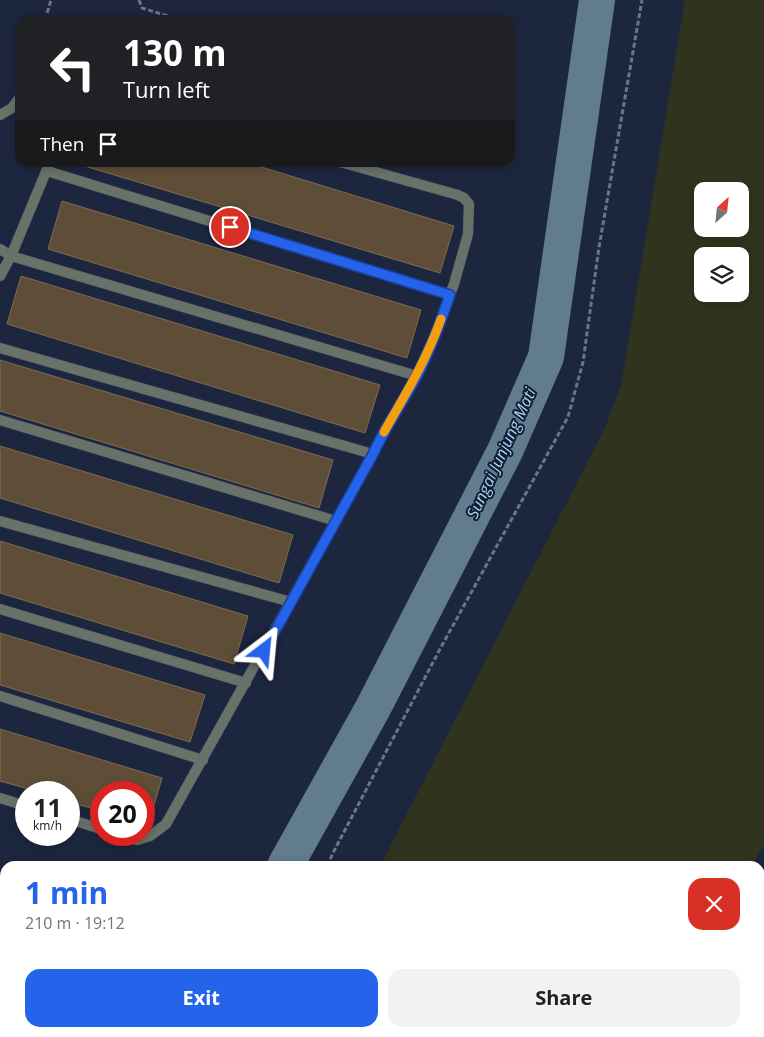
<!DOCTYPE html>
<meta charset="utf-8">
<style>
body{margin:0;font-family:"Open Sans",sans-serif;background:#f2f2f2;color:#202124;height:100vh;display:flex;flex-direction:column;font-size:19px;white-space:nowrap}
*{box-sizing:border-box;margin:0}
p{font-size:16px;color:#757577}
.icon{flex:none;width:28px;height:28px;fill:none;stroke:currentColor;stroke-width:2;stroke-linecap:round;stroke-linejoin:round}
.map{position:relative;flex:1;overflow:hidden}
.sheet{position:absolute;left:0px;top:861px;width:765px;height:176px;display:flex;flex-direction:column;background:#fff;border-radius:15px 15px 0 0;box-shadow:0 2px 8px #0003}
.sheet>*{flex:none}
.top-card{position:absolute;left:15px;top:15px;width:500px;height:152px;border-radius:15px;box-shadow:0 2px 8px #0003;background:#202124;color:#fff;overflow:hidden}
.needle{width:32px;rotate:27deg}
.tools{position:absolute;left:694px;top:182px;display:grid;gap:10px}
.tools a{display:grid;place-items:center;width:55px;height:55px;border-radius:10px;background:#fff;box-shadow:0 2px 8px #0003;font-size:25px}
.speed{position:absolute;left:15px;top:781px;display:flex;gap:10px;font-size:25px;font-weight:700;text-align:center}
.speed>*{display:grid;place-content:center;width:65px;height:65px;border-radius:50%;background:#fff;box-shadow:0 2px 8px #0003;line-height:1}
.speed small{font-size:12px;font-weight:400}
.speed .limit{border:8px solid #d22;background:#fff;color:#111}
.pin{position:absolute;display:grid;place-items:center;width:42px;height:42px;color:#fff;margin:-21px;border:2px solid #fff;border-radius:50%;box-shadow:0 1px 5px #0007}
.me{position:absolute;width:55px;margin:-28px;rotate:29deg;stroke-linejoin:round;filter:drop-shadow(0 0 4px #0008)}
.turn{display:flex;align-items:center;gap:18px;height:105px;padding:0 25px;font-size:22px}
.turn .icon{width:65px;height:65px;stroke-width:2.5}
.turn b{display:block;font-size:35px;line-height:42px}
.then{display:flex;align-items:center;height:48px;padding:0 25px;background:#0003;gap:10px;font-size:19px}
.round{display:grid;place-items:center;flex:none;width:52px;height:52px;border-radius:15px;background:#f2f2f2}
.headline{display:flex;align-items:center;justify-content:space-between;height:85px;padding:0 25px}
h1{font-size:30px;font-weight:700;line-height:38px;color:#2563eb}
.action{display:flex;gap:10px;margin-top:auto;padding:10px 25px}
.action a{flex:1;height:58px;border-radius:15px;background:#2563eb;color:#fff;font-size:20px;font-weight:700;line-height:58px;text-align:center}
.action a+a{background:#f2f2f2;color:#202124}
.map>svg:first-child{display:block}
.green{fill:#30341e;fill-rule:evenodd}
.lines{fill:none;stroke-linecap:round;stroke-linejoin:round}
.river{stroke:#617c8c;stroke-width:36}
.building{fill:#5e4e38;stroke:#7f6b4e}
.lane-casing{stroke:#3a425a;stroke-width:11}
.path{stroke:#6c7489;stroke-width:3;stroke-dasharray:5 2.5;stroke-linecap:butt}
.lane{stroke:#697269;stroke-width:10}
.route-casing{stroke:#184099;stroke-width:12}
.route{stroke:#2563eb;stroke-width:9}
.slow{stroke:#f59e0b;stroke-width:9}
.labels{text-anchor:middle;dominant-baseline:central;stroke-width:4;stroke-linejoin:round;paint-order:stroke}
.water-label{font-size:16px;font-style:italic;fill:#a4daf9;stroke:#141c34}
</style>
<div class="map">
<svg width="764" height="1037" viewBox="0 0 764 1037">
<rect width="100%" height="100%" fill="#1d263f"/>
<g class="green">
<path d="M 685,0 L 764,0 L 764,845 L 752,866 L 380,866 L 604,430 L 621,385 ZM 702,191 L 740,191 L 740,229 L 702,229 ZM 702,256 L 740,256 L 740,294 L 702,294 Z"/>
<polygon points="222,1033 222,1032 640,1033 637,1037 215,1037"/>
</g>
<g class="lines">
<g class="river">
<polyline points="285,866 373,708 505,451 546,357 597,0"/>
<polyline points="760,930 764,922"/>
<polyline points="44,1037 51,1032"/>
<polyline points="681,1037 684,1032"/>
</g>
</g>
<g class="building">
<polygon points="81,162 245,162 454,226 440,273 81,165"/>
<polygon points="62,201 421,310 407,358 48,249"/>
<polygon points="21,276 380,385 365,433 7,324"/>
<polygon points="0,360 333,460 319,508 0,411"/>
<polygon points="0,446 293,535 279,583 0,498"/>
<polygon points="0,541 248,616 234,664 0,593"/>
<polygon points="0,633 205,695 190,742 0,685"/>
<polygon points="0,729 162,778 148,826 144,824 144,792 101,792 101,811 69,802 69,792 39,792 0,781"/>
</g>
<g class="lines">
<defs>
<g id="lane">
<polyline points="0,115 12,108 20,97"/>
<polyline points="47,171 450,295"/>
<polyline points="0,249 11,256 417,376"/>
<polyline points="0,276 11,256 50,162"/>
<polyline points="0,348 373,454"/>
<polyline points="0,420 336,521"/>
<polyline points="0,521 291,602"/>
<polyline points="0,609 246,683"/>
<polyline points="0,696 203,760"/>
<polyline points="0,798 26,806"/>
<polyline points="69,819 101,829"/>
<polyline points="120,835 137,840 150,836 166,824 373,454 383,433 417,376 437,330 454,284 468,234 469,204 464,198 458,195 340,162"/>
</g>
</defs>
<use href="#lane" class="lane-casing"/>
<g class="path">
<polyline points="139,0 142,8 181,20"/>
<polyline points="45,20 51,0"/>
<polyline points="327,866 335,849 440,649 568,417 583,362 599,247 642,0"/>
<polyline points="126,1037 133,1032"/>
</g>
<use href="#lane" class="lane"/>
</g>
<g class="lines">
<defs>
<path id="route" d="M 230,227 L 450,295 C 440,323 430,351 416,377 C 402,403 385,428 373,454 L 264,651"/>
</defs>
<use href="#route" class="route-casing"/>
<use href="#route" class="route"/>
<path class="slow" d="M 384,432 C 405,395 427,359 441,319"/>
</g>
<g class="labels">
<g class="water-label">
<text transform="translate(501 453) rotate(-65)">Sungai Junjung Mati</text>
</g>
</g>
</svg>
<div class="tools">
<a><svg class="needle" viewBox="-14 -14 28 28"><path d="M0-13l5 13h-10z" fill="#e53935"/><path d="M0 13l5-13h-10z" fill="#757577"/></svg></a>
<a><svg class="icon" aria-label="layers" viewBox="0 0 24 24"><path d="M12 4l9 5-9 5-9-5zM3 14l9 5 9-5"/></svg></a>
</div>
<div class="speed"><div>11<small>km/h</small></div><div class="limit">20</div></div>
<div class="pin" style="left:230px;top:227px;background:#d93025"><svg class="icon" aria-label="arrive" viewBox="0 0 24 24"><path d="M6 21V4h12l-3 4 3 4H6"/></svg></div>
<svg class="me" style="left:264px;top:651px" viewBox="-20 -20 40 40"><path d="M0-17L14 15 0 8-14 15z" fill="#2563eb" stroke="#fff" stroke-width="4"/></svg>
<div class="top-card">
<div class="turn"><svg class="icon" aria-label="left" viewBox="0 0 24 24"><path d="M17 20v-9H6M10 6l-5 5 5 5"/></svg><div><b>130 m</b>Turn left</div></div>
<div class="then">Then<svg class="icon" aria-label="arrive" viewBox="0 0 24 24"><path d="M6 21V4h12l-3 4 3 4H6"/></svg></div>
</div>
<section class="sheet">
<div class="headline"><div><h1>1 min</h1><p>210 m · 19:12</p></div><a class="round" style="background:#d93025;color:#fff"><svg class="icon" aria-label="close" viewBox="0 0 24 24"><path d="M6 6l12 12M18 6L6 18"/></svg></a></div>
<div class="action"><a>Exit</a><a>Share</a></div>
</section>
</div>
